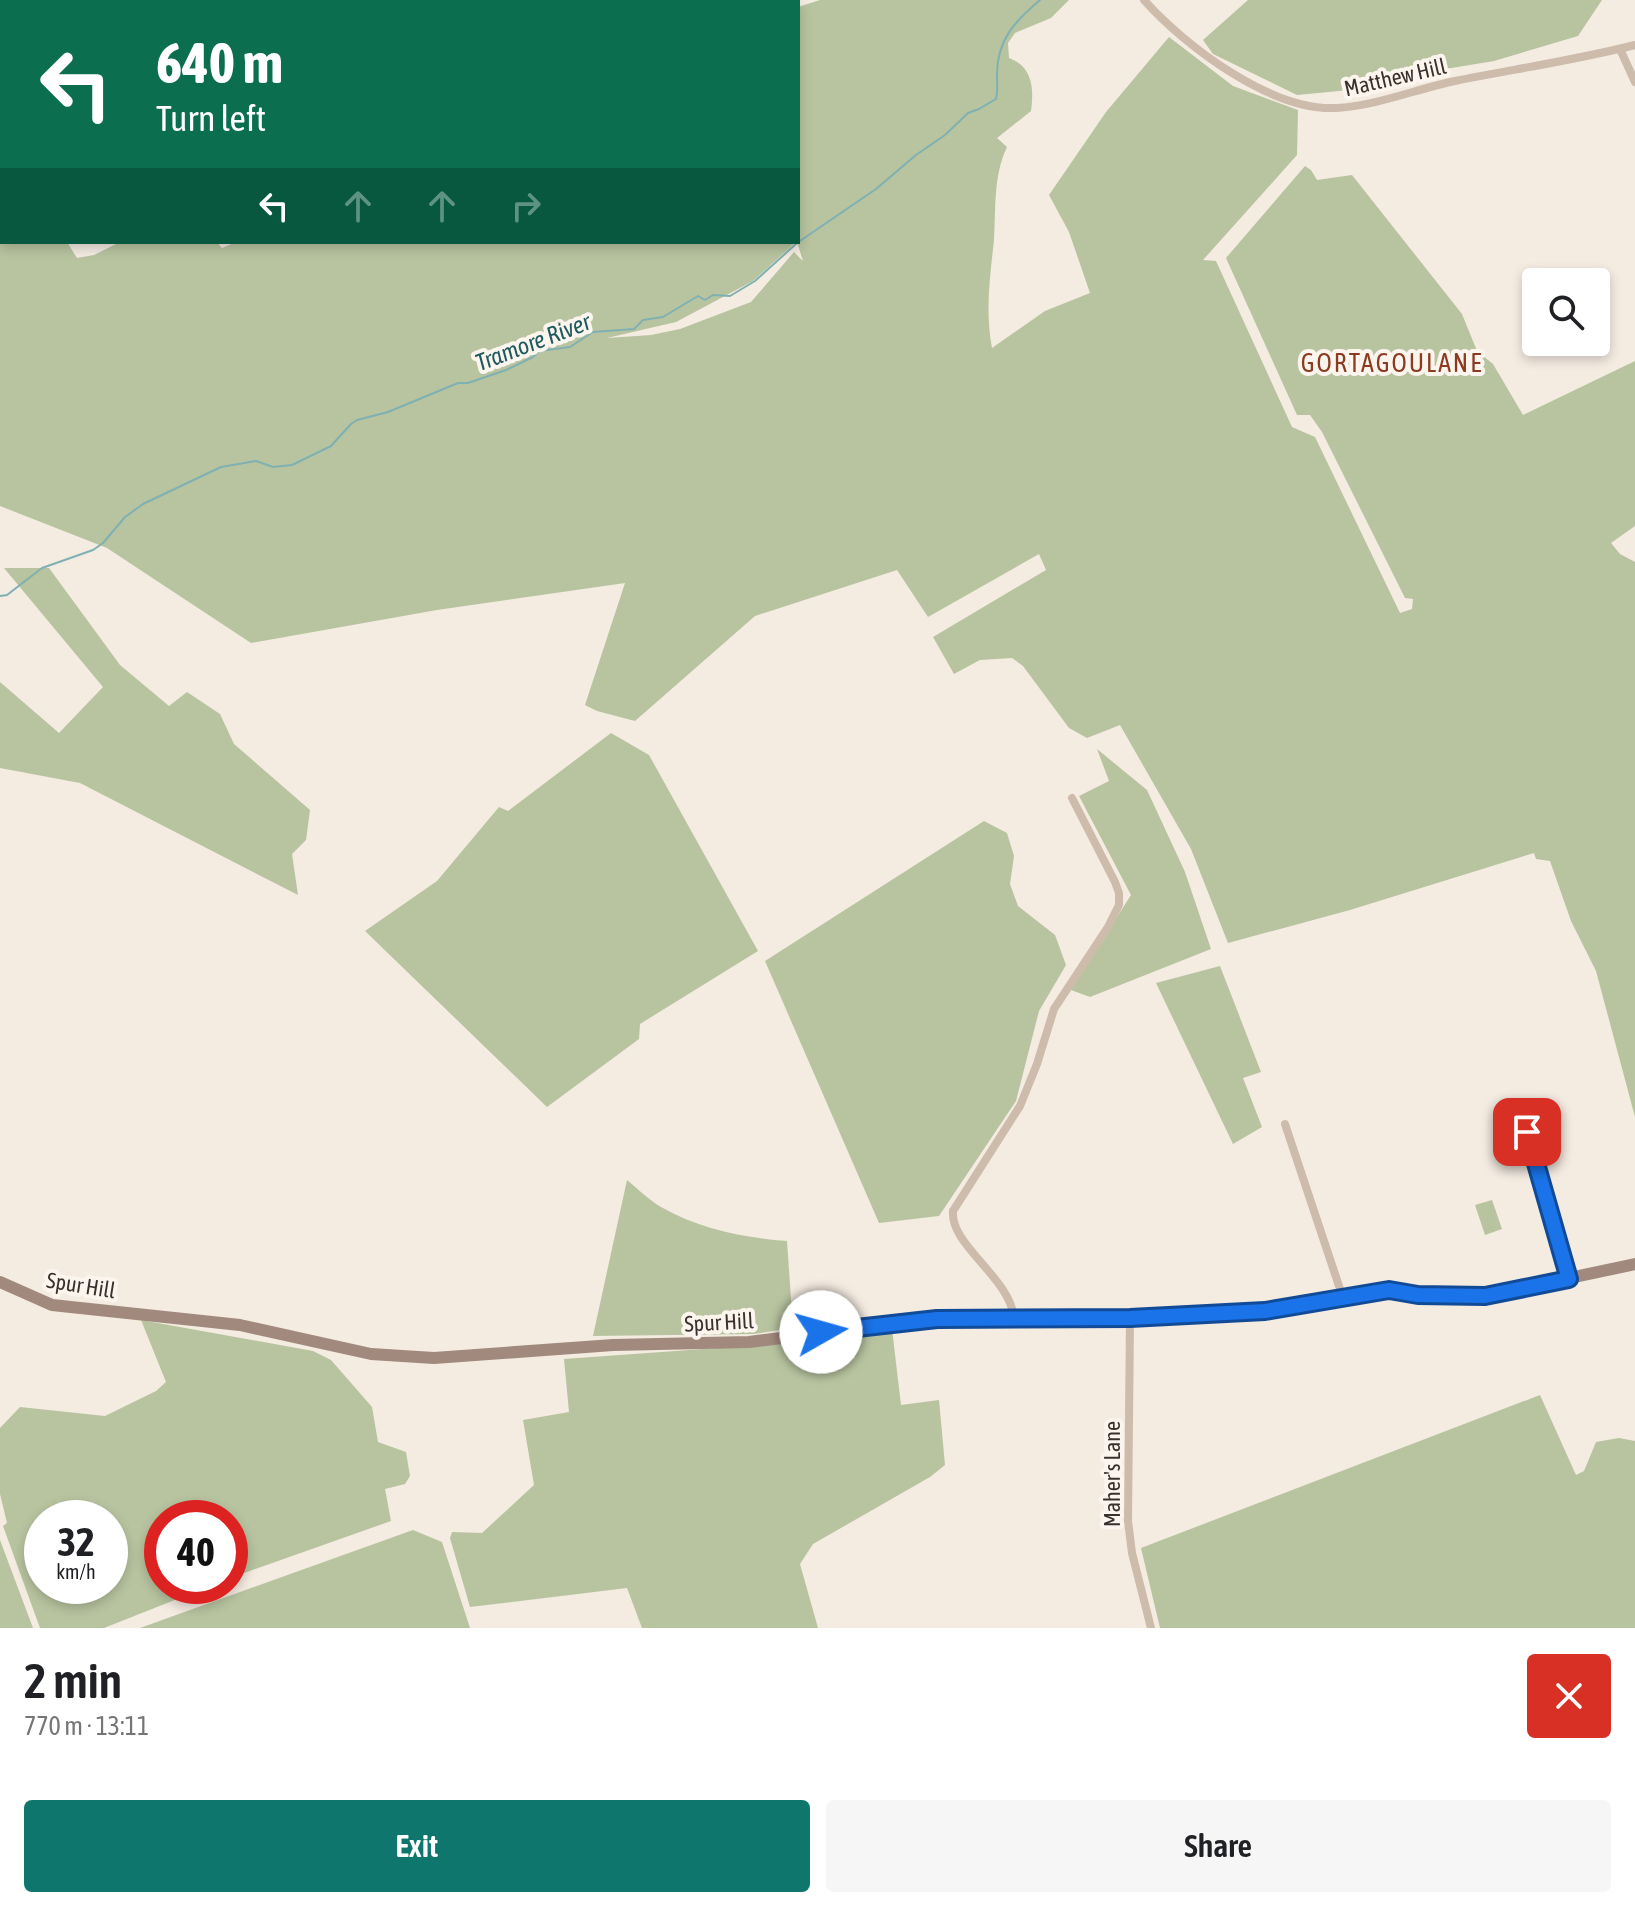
<!DOCTYPE html>
<meta charset="utf-8">
<style>
body{margin:0;font-family:"Asap Condensed",sans-serif;background:#f6f6f6;color:#202124;height:100vh;display:flex;flex-direction:column;font-size:30px;white-space:nowrap}
*{box-sizing:border-box;margin:0}
p{font-size:26px;color:#757577}
.icon{flex:none;width:44px;height:44px;fill:none;stroke:currentColor;stroke-width:2;stroke-linecap:round;stroke-linejoin:round}
.map{position:relative;height:1628px;overflow:hidden}
.details{display:flex;flex-direction:column;background:#fff;flex:1}
.details>*{flex:none}
.hud{position:absolute;left:0px;top:0px;width:800px;height:244px;box-shadow:0 4px 12px #0003;background:#0b6e4f;color:#fff;overflow:hidden}
.buttons{position:absolute;left:1522px;top:268px;display:grid;gap:16px}
.buttons a{display:grid;place-items:center;width:88px;height:88px;border-radius:8px;background:#fff;box-shadow:0 4px 12px #0003;font-size:40px}
.speed{position:absolute;left:24px;top:1500px;display:flex;gap:16px;font-size:40px;font-weight:700;text-align:center}
.speed>*{display:grid;place-content:center;width:104px;height:104px;border-radius:50%;background:#fff;box-shadow:0 4px 12px #0003;line-height:1}
.speed small{font-size:20px;font-weight:400}
.speed .limit{border:12px solid #d22;background:#fff;color:#111}
.pin{position:absolute;display:grid;place-items:center;width:68px;height:68px;color:#fff;margin:-34px;border-radius:16px;box-shadow:0 4px 12px #0006}
.me{position:absolute;width:88px;margin:-44px;rotate:83deg;stroke-linejoin:round;filter:drop-shadow(0 0 6px #0008)}
.turn{display:flex;align-items:center;gap:28px;height:168px;padding:0 24px;font-size:36px}
.turn .icon{width:104px;height:104px;stroke-width:2.5}
.turn b{display:block;font-size:56px;line-height:68px}
.lanes{display:flex;align-items:center;height:76px;padding:0 24px;background:#0003;justify-content:center;gap:40px;direction:ltr}
.lanes .off{opacity:.35}
.round{display:grid;place-items:center;flex:none;width:84px;height:84px;border-radius:8px;background:#f6f6f6}
.summary{display:flex;align-items:center;justify-content:space-between;height:136px;padding:0 24px}
h1{font-size:48px;font-weight:600;line-height:60px}
.cta{display:flex;gap:16px;margin-top:auto;padding:16px 24px}
.cta a{flex:1;height:92px;border-radius:8px;background:#0f766e;color:#fff;font-size:32px;font-weight:600;line-height:92px;text-align:center}
.cta a+a{background:#f6f6f6;color:#202124}
.map>svg:first-child{display:block}
.green{fill:#b8c4a0;fill-rule:evenodd}
.lines{fill:none;stroke-linecap:round;stroke-linejoin:round}
.stream{stroke:#7fb0b2;stroke-width:2}
.street{stroke:#cdbbac;stroke-width:8}
.secondary{stroke:#a18a7d;stroke-width:12}
.route-casing{stroke:#114b97;stroke-width:20}
.route{stroke:#1a73e8;stroke-width:14}
.labels{text-anchor:middle;dominant-baseline:central;stroke-width:8;stroke-linejoin:round;paint-order:stroke}
.street-label{font-size:22px;fill:#3b302b;stroke:#fbf5ee}
.water-label{font-size:24px;font-style:italic;fill:#1f5a5e;stroke:#fbf5ee}
.quarter-label{font-size:26px;letter-spacing:2px;fill:#8c3b22;stroke:#fbf5ee}
</style>
<div class="map">
<svg width="1635" height="1628" viewBox="0 0 1635 1628">
<rect width="100%" height="100%" fill="#f4ebe1"/>
<g class="green">
<path d="M 820,0 L 1069,0 L 1051,18 L 1015,33 L 1008,43 L 1009,58 C 1033,67 1034,89 1031,111 L 997,138 L 1007,147 C 993,176 996,209 994,240 C 990,277 985,311 992,348 L 1045,311 L 1090,293 L 1069,232 L 1049,195 L 1106,112 L 1169,37 L 1233,86 L 1298,110 L 1297,155 L 1203,260 L 1216,261 L 1292,427 L 1315,437 L 1400,613 L 1412,609 L 1413,599 L 1405,598 L 1322,432 L 1310,415 L 1297,415 L 1226,258 L 1305,166 L 1311,170 L 1317,180 L 1352,175 L 1462,314 L 1477,351 L 1493,364 L 1523,415 L 1635,361 L 1635,526 L 1611,543 L 1620,554 L 1635,562 L 1635,1117 L 1596,971 L 1571,921 L 1550,861 L 1536,859 L 1534,853 L 1350,910 L 1228,943 L 1191,849 L 1120,725 L 1087,738 L 1069,728 L 1023,666 L 1012,658 L 980,660 L 954,674 L 933,637 L 1046,570 L 1039,554 L 928,617 L 897,570 L 755,616 L 635,721 L 597,711 L 585,705 L 625,583 L 437,610 L 251,643 L 107,548 L 0,506 L 0,156 L 2,156 L 2,242 L 67,242 L 77,258 L 94,255 L 120,242 L 217,242 L 222,248 L 236,242 L 796,242 L 753,281 L 676,322 L 607,338 L 651,335 L 680,329 L 751,302 L 794,252 L 803,261 L 797,242 L 798,7 Z"/>
<polygon points="1248,0 1602,0 1578,36 1494,61 1397,77 1367,88 1339,91 1297,95 1213,54 1203,40"/>
<polygon points="4,568 49,568 120,665 169,706 187,692 220,714 234,744 310,810 306,840 292,854 298,895 80,783 0,768 0,682 59,733 103,687"/>
<polygon points="611,733 649,755 758,951 640,1024 639,1039 547,1107 365,931 437,881 499,807 508,811"/>
<polygon points="1097,749 1147,790 1185,872 1211,949 1090,997 1071,990 1131,895 1079,796 1109,781"/>
<polygon points="984,821 1007,833 1014,856 1010,884 1018,906 1055,935 1066,965 1039,1011 1016,1101 939,1216 879,1223 765,961"/>
<polygon points="1220,966 1261,1072 1243,1078 1262,1127 1233,1144 1156,983"/>
<path d="M 627,1180 C 638,1189 649,1200 661,1207 C 699,1229 745,1238 787,1241 L 793,1328 L 754,1334 L 593,1336 Z"/>
<polygon points="1492,1200 1502,1229 1485,1235 1475,1205"/>
<path d="M 141,1320 L 313,1351 L 331,1360 L 372,1407 L 378,1442 L 406,1452 L 410,1476 L 405,1484 L 385,1489 L 391,1521 L 230,1578 L 230,1518 L 162,1518 L 162,1586 L 210,1586 L 104,1628 L 40,1628 L 3,1526 L 7,1523 L 0,1494 L 0,1428 L 20,1407 L 105,1416 L 156,1391 L 166,1382 ZM 42,1518 L 110,1518 L 110,1586 L 42,1586 Z"/>
<polygon points="892,1329 901,1405 939,1400 945,1465 930,1477 813,1544 800,1564 818,1628 642,1628 627,1588 470,1607 450,1538 452,1532 482,1533 534,1485 523,1420 569,1412 564,1359 759,1345"/>
<polygon points="1540,1395 1576,1475 1584,1471 1596,1442 1619,1438 1635,1441 1635,1628 1160,1628 1141,1548"/>
<polygon points="413,1530 442,1542 470,1628 140,1628"/>
<polygon points="0,1540 33,1628 0,1628"/>
</g>
<g class="lines">
<path class="stream" d="M 0,596 L 7,595 L 42,568 L 93,550 L 103,543 L 125,517 L 143,504 L 221,467 L 256,461 L 273,467 L 292,465 L 331,446 L 351,424 L 357,420 L 388,412 L 458,383 L 468,383 L 506,370 L 533,357 L 539,351 L 570,347 L 593,332 L 634,329 L 643,320 L 663,317 L 698,296 L 705,300 L 713,295 L 730,296 L 755,281 L 797,243 L 876,189 L 916,155 L 945,135 L 968,113 L 979,109 L 996,99 C 998,90 997,83 997,74 C 997,40 1015,21 1040,0"/>
<g class="street">
<polyline points="55,0 60,2"/>
<path d="M 1144,0 C 1185,46 1271,111 1336,108 C 1376,106 1416,89 1455,81 C 1515,69 1576,60 1635,45"/>
<polyline points="764,2 770,0"/>
<polyline points="1620,49 1635,82"/>
<polyline points="0,150 2,149"/>
<polyline points="1519,1108 1569,1279"/>
<polyline points="1285,1124 1343,1298"/>
<path d="M 1014,1317 C 1009,1277 950,1245 953,1211 L 1020,1106 L 1037,1064 L 1054,1009 L 1108,927 L 1119,905 L 1119,893 L 1115,882 L 1072,798"/>
<polyline points="1130,1318 1128,1521 1132,1553 1151,1628"/>
</g>
<polyline class="secondary" points="0,1282 52,1305 240,1325 371,1354 434,1358 613,1345 749,1342 937,1319 1130,1318 1265,1311 1389,1290 1418,1295 1485,1296 1635,1264"/>
</g>
<g class="lines">
<defs>
<polyline id="route" points="821,1332 937,1319 1130,1318 1265,1311 1389,1290 1418,1295 1485,1296 1569,1279 1527,1132"/>
</defs>
<use href="#route" class="route-casing"/>
<use href="#route" class="route"/>
</g>
<g class="labels">
<g class="street-label">
<text transform="translate(1395 77) rotate(-13)">Matthew Hill</text>
<text transform="translate(81 1285) rotate(9)">Spur Hill</text>
<text transform="translate(719 1322) rotate(-3)">Spur Hill</text>
<text transform="translate(1112 1474) rotate(-90)">Maher's Lane</text>
</g>
<g class="water-label">
<text transform="translate(533 342) rotate(-21)">Tramore River</text>
</g>
<g class="quarter-label">
<text x="1392" y="363">GORTAGOULANE</text>
</g>
</g>
</svg>
<div class="buttons">
<a><svg class="icon" aria-label="search" viewBox="0 0 24 24"><circle cx="10" cy="10" r="6"/><path d="M15 15l6 6"/></svg></a>
</div>
<div class="speed"><div>32<small>km/h</small></div><div class="limit">40</div></div>
<div class="pin" style="left:1527px;top:1132px;background:#d93025"><svg class="icon" aria-label="arrive" viewBox="0 0 24 24"><path d="M6 21V4h12l-3 4 3 4H6"/></svg></div>
<svg class="me" style="left:821px;top:1332px" viewBox="-20 -20 40 40"><circle r="19" fill="#fff"/><path d="M0-13L10 11 0 6-10 11z" fill="#1a73e8"/></svg>
<div class="hud">
<div class="turn"><svg class="icon" aria-label="left" viewBox="0 0 24 24"><path d="M17 20v-9H6M10 6l-5 5 5 5"/></svg><div><b>640 m</b>Turn left</div></div>
<div class="lanes"><svg class="icon" aria-label="left" viewBox="0 0 24 24"><path d="M17 20v-9H6M10 6l-5 5 5 5"/></svg><svg class="icon off" aria-label="ahead" viewBox="0 0 24 24"><path d="M12 20V5M6 11l6-6 6 6"/></svg><svg class="icon off" aria-label="ahead" viewBox="0 0 24 24"><path d="M12 20V5M6 11l6-6 6 6"/></svg><svg class="icon off" aria-label="right" viewBox="0 0 24 24"><path d="M7 20v-9h11M14 6l5 5-5 5"/></svg></div>
</div>
</div>
<section class="details">
<div class="summary"><div><h1>2 min</h1><p>770 m · 13:11</p></div><a class="round" style="background:#d93025;color:#fff"><svg class="icon" aria-label="close" viewBox="0 0 24 24"><path d="M6 6l12 12M18 6L6 18"/></svg></a></div>
<div class="cta"><a>Exit</a><a>Share</a></div>
</section>
